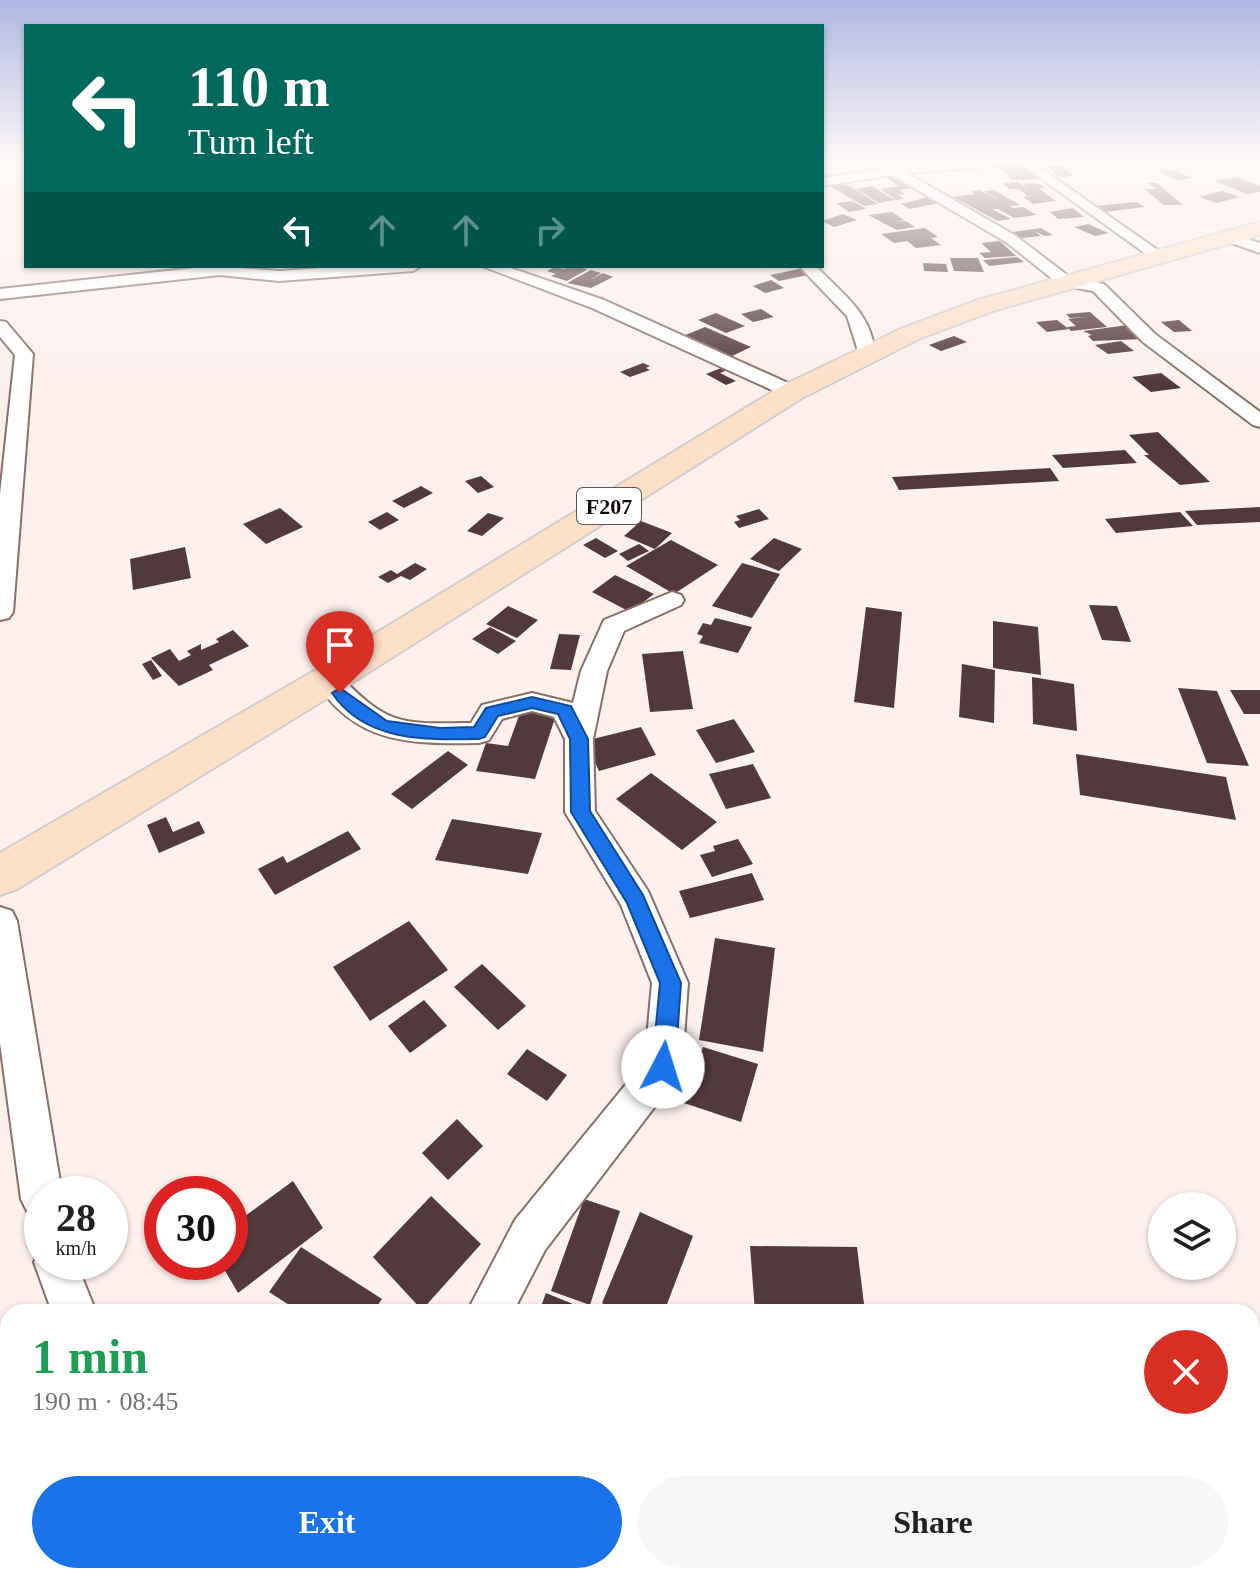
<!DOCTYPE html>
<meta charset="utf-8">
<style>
body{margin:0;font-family:"Times New Roman",serif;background:#f6f6f6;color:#202124;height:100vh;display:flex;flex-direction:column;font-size:30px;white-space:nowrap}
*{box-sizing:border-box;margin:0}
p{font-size:26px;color:#757577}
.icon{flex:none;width:44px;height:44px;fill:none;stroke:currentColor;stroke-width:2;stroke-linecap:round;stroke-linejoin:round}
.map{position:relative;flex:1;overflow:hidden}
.sheet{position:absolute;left:0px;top:1304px;width:1260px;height:280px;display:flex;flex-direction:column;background:#fff;border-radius:24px 24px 0 0;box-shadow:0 2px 6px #0004}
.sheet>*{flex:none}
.hud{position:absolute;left:24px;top:24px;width:800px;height:244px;border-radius:0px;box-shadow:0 2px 6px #0004;background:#00695c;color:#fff;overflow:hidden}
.buttons{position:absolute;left:1148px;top:1192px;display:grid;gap:16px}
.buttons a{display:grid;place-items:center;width:88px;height:88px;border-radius:50%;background:#fff;box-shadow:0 2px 6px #0004;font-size:40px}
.speed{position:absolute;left:24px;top:1176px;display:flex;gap:16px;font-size:40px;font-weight:700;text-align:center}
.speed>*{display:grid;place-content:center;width:104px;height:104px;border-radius:50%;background:#fff;box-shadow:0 2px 6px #0004;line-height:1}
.speed small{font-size:20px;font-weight:400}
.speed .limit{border:12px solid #d22;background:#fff;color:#111}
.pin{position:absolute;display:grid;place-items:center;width:68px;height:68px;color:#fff;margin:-82px -34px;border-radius:50% 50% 50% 0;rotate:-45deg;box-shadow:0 0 8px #0007}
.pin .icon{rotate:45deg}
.me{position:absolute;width:88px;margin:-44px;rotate:5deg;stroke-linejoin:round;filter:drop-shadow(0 0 6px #0008)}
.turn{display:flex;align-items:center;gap:28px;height:168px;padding:0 32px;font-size:36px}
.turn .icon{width:104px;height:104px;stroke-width:2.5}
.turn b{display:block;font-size:56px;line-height:68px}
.lanes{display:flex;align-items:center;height:76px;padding:0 32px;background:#0003;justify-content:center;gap:40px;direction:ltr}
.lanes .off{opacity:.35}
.round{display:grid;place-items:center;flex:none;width:84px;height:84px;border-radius:42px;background:#f6f6f6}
.headline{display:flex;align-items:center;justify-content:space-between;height:136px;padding:0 32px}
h1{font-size:48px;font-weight:700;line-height:60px;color:#1e9e55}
.cta{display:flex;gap:16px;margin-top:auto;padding:16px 32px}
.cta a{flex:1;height:92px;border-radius:48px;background:#1a73e8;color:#fff;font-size:32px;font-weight:700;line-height:92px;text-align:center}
.cta a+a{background:#f6f6f6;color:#202124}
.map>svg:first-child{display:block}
.building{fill:#52393c}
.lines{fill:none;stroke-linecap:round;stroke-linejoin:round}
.minor-casing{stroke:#8a6f67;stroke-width:4}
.primary-casing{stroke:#d0cfce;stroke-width:4}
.minor{fill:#fff;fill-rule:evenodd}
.primary{fill:#fee0c7;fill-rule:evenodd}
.route{fill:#1a73e8;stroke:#114b97;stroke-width:2}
.labels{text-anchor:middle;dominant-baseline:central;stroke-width:8;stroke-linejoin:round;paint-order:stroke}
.shield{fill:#fff;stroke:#5c5654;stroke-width:2}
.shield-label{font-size:22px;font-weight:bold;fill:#160d0a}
</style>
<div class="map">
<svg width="1260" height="1584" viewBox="0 0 1260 1584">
<rect width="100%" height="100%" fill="#fdf0ed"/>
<g class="building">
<polygon points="1012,163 1024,175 1026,175 1015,166 1026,166 1042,179 1012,180 996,165"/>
<polygon points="1046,166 1062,166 1074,176 1059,177"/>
<polygon points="1172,169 1192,178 1177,180 1158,171"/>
<polygon points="897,174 919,187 899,190 905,194 898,195 904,199 896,200 880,189 899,186 883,176"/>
<polygon points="1238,177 1260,186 1260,192 1247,194 1215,181"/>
<polygon points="1018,182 1026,189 1023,183 1040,184 1045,188 1038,188 1056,201 1033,204 1023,197 1039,195 1027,196 1019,189 1009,189 1002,183"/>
<polygon points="842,183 853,188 878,204 864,206 828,185"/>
<polygon points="1148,183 1157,183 1183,205 1164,205 1144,189 1156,189"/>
<polygon points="872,186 891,198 895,200 879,203 856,189"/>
<polygon points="980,190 1000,201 984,191 994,190 1020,205 1010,206 1013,208 1023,207 1037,215 1014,218 998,209 992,209 1011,219 998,221 953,197 975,194 971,191"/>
<polygon points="1222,191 1240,197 1217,203 1199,197"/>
<polygon points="928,197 939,203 910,209 901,204"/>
<polygon points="853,201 866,209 849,212 836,203"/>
<polygon points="1136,202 1145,207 1104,212 1095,206"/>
<polygon points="1073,208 1084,217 1058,219 1050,212"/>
<polygon points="892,212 904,220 895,222 906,221 915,227 897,230 868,215"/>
<polygon points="843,214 857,220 834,227 822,221"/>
<polygon points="1088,224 1104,231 1109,233 1095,236 1074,227"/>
<polygon points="925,228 938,237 931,238 941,245 916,248 907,241 894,243 881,234"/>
<polygon points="1041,228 1053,235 1045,236 1034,231 1041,236 1022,238 1012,232"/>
<polygon points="1000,241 1016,256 985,258 979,253 991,252 981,243"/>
<polygon points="1017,257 1024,262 989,266 983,260"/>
<polygon points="950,258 978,258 984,272 954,271"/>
<polygon points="923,263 946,264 948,272 924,271"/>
<polygon points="570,266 588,269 567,281 551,276 556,274 547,271 555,267 564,269"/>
<polygon points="799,269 808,275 779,281 770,275"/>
<polygon points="591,270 601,273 590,280 603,273 613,277 591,288 567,283"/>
<polygon points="771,280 784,288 765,293 753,286"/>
<polygon points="761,309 774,317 753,322 741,314"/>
<polygon points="1090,312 1107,327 1071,331 1067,327 1076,326 1068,319 1083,317 1070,318 1066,314"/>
<polygon points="716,313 745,326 726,333 698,320"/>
<polygon points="1057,320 1069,329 1047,332 1036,322"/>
<polygon points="1179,320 1192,331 1174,332 1161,322"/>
<polygon points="1128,325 1142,339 1093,341 1088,336 1092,335 1083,331"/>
<polygon points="705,327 751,347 730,357 683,336"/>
<polygon points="954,336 967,342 941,351 929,345"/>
<polygon points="1121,341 1134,351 1108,354 1095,345"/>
<polygon points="643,363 650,366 646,368 650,370 630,377 620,372"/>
<polygon points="726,366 730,369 720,373 736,381 726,385 706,374"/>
<polygon points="1161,373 1181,388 1151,392 1132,377"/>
<polygon points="1158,432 1210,482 1180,485 1144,455 1149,455 1129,435"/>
<polygon points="1125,450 1137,463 1063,468 1052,455"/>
<polygon points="1050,468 1059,481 899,490 892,477"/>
<polygon points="481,476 494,487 478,493 465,481"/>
<polygon points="421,486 433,493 404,508 392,501"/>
<polygon points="1260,507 1260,522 1197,525 1185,511"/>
<polygon points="280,508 303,527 266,544 243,524"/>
<polygon points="759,509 769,519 739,528 734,522 740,520 736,516"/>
<polygon points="387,512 399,520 380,530 368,522"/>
<polygon points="1180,512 1193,526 1116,533 1105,519"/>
<polygon points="488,513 504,518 482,536 467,531"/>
<polygon points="641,521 672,533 655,549 624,536"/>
<polygon points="596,538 618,551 605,558 583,545"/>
<polygon points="774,538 802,549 779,571 750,559"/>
<polygon points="671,540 718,565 674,594 626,566"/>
<polygon points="639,544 649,551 628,561 619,554"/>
<polygon points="185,547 191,578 133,590 130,559"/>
<polygon points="415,563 427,569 410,580 401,576 388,583 378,577 391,570 397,574"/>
<polygon points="742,563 780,574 752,618 712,606"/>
<polygon points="615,575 654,594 630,612 592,592"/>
<polygon points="1089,605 1117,606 1131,642 1102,640"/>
<polygon points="508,606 538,620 517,638 486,624"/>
<polygon points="866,607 902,612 894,708 854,702"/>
<polygon points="715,618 752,627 738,653 699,643 703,636 697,634 703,623 711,625"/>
<polygon points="993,621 1038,627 1041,675 993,668"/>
<polygon points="490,627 516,641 498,654 472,639"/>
<polygon points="233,630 249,646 209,665 213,670 179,686 151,658 170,649 179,661 191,655 187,651 201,644 201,650 219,642 216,639"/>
<polygon points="559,634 580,635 571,670 550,669"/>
<polygon points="683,651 693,709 650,712 642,654"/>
<polygon points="151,660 162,676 153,680 142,664"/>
<polygon points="962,664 995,670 994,723 959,717"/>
<polygon points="1032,677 1074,684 1077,731 1033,724"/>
<polygon points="1178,688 1217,691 1249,766 1207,763"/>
<polygon points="1230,690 1260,690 1260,714 1244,714"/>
<polygon points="521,710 556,715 535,779 476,771 486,743 508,746"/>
<polygon points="734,719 755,752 716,763 696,730"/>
<polygon points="641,727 656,755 599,771 585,741"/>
<polygon points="448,751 468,765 412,809 391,794"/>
<polygon points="1076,754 1226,777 1236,820 1080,795"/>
<polygon points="753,764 771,798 726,809 709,774"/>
<polygon points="651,773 717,822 682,850 616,799"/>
<polygon points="166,817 173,832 199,821 205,833 159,853 147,825"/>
<polygon points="452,819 542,833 528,874 435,860"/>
<polygon points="348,831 361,849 275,895 258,869 283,856 287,863"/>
<polygon points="738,839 753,864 712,877 700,855 715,851 713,846"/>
<polygon points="752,873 764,900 690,918 679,891"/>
<polygon points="409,921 448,970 370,1021 333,967"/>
<polygon points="715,938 775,948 763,1052 699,1040"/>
<polygon points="482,964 526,1006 498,1030 454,987"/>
<polygon points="424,1000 447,1026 410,1053 388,1026"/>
<polygon points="703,1047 758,1064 741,1122 684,1103"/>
<polygon points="527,1049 567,1075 547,1101 507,1074"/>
<polygon points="457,1119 483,1146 448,1180 422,1153"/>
<polygon points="293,1181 323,1228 238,1293 220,1262 230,1262 230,1227"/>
<polygon points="431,1196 481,1244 422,1310 373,1257"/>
<polygon points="584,1199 620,1211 590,1305 551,1291"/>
<polygon points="640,1212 693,1236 664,1312 619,1312 602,1303"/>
<polygon points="750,1246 857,1247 865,1312 755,1312"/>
<polygon points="301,1247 382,1299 373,1312 300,1312 269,1292"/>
<polygon points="546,1293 590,1311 591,1308 601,1312 539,1312"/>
<polygon points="368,1576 435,1576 431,1584 380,1584"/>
<polygon points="461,1576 527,1576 523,1584 457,1584"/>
<polygon points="629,1576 677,1576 675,1584 651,1584"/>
<polygon points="691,1576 783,1576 782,1584 689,1584"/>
<rect x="813" y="1576" width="58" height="8"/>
<polygon points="886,1576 999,1576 999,1578 963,1584 888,1584"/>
</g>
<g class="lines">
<defs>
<g id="minor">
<polygon points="873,162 888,162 896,167 950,162 999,162 993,166 907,173 1016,236 1071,278 1104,284 1155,334 1260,412 1260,427 1253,425 1143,342 1093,291 1060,285 1006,242 892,175 822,186 822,178 882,169"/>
<polygon points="1018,162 1032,162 1166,256 1158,261 1153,259"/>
<polygon points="1228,233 1260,243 1260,253 1223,240 1223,234"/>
<polygon points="213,266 279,271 349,266 421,266 413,271 279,281 220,275 0,299 0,289"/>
<polygon points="482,266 505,266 604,300 799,388 802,392 799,396 785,396 592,308"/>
<path d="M 799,266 L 816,266 C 842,294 871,312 875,353 L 872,357 L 860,357 L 847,316 Z"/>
<polygon points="0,321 6,322 33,354 13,612 9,618 0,620 0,494 15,355 0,337"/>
<path d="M 672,592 L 681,595 L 684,600 L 681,605 L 624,631 L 607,671 L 593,739 L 595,811 L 648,891 L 688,983 L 682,1067 L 676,1079 L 545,1250 L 513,1312 L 467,1312 L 515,1220 L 645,1061 L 652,983 L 621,905 L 565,812 L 565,739 L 554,717 L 532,711 L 502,719 L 489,740 L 479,743 C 411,744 355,745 315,680 L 318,674 L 328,671 L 338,674 C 388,726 400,724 471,723 L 482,705 L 532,693 L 573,703 L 581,671 L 604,620 Z"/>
<polygon points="0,907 12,911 17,921 62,1194 42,1194 42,1220 28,1213 21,1199 0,1043"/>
<polygon points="42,1246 42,1262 76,1262 96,1312 52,1312 34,1262"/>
<polygon points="1260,1552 1260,1584 1217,1584 1221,1576 1252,1576 1252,1555"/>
<polygon points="204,1576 257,1576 261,1584 208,1584"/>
<polygon points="304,1576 358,1576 354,1584 300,1584"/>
</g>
<polygon id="primary" points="1260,222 1260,235 996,310 921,338 802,398 342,689 17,889 0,895 0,853 314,671 782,386 903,328 978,300"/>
</defs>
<use href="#minor" class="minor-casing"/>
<use href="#primary" class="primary-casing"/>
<use href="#minor" class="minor"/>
<use href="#primary" class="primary"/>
</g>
<linearGradient id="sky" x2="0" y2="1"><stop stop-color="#afb7e4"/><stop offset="0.42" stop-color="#fef8f7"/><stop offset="1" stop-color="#fef8f7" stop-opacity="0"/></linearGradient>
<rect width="1260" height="383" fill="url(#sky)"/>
<path class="route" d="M 340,688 L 387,721 L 440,728 L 474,727 L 486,708 L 532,697 L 571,706 L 588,739 L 590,811 L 643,895 L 681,983 L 675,1067 L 671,1075 L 663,1078 L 655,1075 L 652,1067 L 660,983 L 627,903 L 571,812 L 570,739 L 558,714 L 532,708 L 498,716 L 485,737 L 479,739 C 426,740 365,742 332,693 Z"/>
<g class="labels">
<rect class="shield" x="577" y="488" width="64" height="36" rx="6"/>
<g class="shield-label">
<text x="609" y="506">F207</text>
</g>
</g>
</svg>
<div class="buttons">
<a><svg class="icon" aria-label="layers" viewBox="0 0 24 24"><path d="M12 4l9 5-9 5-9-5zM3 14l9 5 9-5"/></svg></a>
</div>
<div class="speed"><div>28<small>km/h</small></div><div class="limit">30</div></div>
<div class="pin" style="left:340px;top:693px;background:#d93025"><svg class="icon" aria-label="arrive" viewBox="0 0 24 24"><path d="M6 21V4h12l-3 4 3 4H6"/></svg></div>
<svg class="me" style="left:663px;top:1067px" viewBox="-20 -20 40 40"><circle r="19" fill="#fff"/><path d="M0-13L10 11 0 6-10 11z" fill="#1a73e8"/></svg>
<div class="hud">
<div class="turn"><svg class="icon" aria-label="left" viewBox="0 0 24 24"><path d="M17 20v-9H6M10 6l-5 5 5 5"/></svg><div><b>110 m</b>Turn left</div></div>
<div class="lanes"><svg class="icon" aria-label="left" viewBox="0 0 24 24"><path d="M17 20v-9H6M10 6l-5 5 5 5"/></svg><svg class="icon off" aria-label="ahead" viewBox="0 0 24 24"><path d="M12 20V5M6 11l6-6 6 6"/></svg><svg class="icon off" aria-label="ahead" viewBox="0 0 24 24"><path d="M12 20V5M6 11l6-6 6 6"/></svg><svg class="icon off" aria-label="right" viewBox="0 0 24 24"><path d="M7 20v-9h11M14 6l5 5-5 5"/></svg></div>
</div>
<section class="sheet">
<div class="headline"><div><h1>1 min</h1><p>190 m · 08:45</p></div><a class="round" style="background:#d93025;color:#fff"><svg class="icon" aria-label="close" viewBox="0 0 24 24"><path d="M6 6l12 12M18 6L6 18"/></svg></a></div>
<div class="cta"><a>Exit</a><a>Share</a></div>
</section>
</div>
